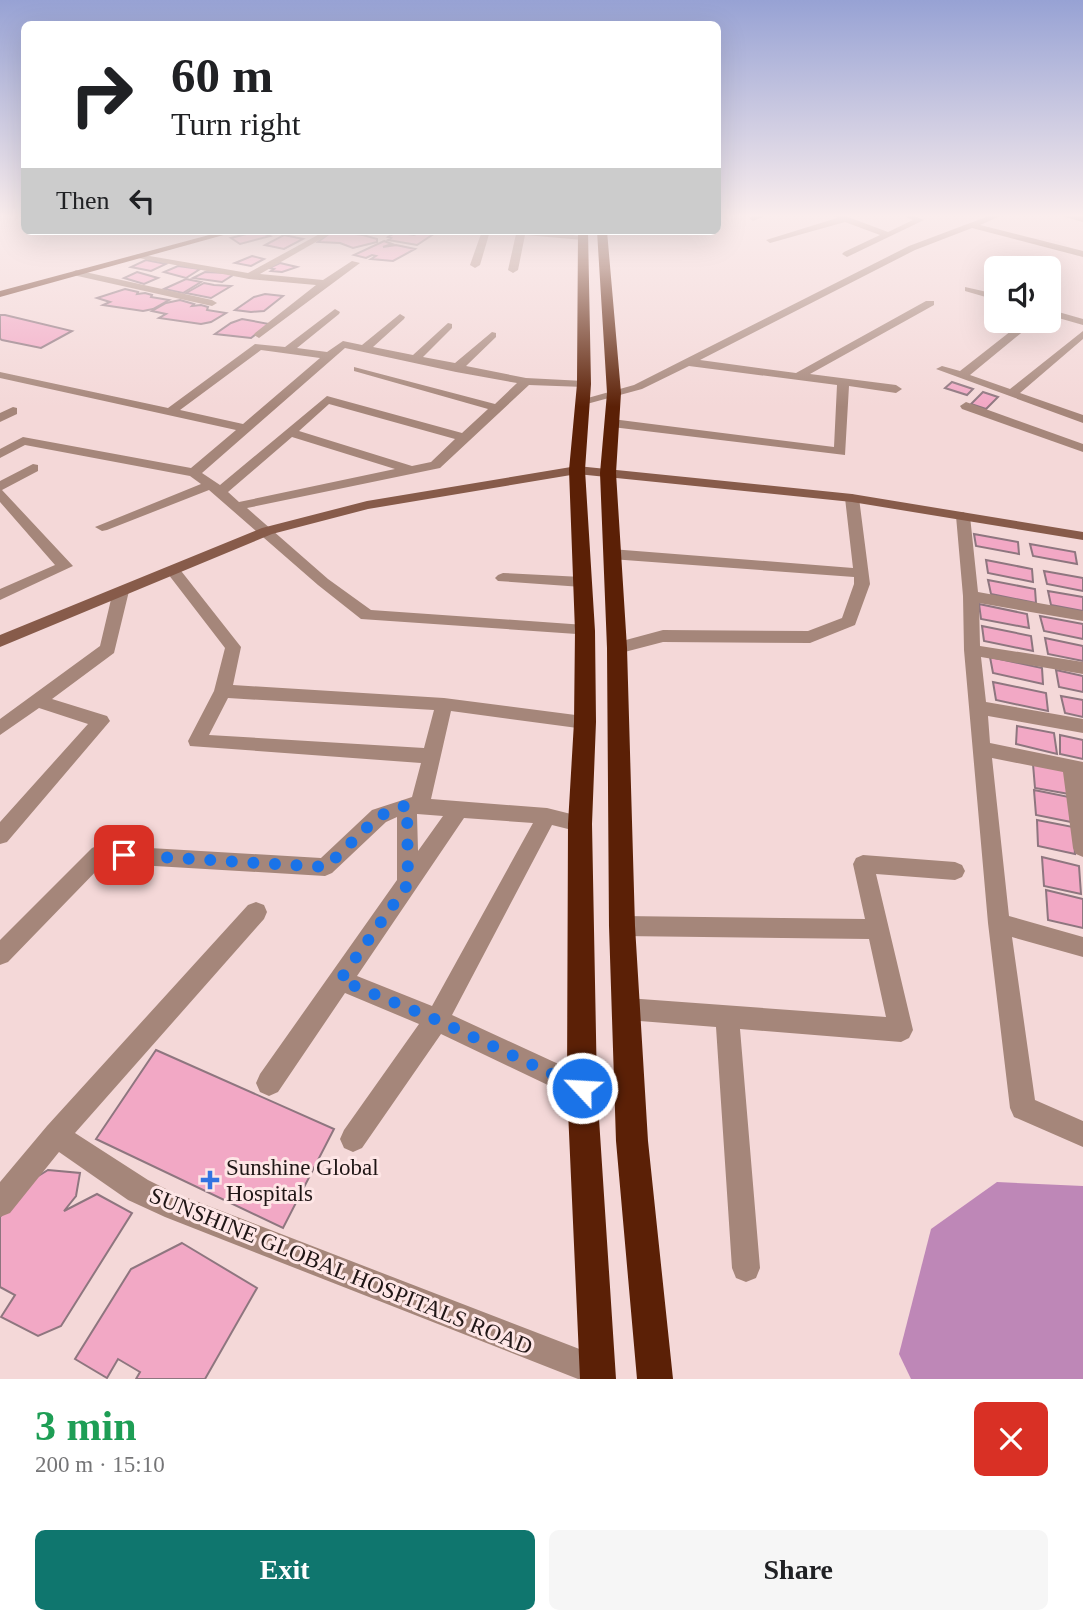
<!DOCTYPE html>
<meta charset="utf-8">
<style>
body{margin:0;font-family:"Times New Roman",serif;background:#f6f6f6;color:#202124;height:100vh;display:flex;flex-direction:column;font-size:26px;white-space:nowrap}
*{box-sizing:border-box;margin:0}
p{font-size:23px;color:#757577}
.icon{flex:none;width:38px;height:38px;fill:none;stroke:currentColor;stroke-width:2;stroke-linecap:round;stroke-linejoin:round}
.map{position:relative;height:1379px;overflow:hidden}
.details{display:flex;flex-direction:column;background:#fff;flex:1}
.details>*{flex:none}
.top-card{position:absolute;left:21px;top:21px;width:700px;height:214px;border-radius:10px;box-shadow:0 7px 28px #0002;background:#fff;color:#202124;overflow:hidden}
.buttons{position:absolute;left:984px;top:256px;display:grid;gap:14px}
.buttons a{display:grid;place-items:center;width:77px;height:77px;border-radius:10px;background:#fff;box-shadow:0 7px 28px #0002;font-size:35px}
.pin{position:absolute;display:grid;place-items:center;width:60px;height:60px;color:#fff;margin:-30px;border-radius:14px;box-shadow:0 4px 10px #0006}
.me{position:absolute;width:77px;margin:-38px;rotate:295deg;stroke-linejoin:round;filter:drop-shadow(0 0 5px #0008)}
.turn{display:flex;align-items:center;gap:24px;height:147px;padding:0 35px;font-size:32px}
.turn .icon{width:91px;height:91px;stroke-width:2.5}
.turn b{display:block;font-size:49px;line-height:60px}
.then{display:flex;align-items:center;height:66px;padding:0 35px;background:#0003;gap:14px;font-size:26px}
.round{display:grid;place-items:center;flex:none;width:74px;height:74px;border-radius:10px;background:#f6f6f6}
.headline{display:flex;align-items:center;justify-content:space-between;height:119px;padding:0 35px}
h1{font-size:42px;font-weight:700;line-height:52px;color:#1e9e55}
.primary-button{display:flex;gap:14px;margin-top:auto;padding:14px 35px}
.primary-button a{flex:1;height:80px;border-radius:10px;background:#0f766e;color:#fff;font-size:28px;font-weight:700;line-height:80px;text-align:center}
.primary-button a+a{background:#f6f6f6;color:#202124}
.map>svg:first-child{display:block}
.water{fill:#be87b7}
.building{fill:#f2a8c5;stroke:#8e767f;stroke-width:2}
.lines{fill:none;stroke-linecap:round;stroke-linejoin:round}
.street{fill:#a5867a;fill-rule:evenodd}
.secondary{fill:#875b4a;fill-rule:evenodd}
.primary{fill:#703c28;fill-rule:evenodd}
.highway{fill:#5b2006;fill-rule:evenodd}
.route{stroke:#1a73e8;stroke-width:12;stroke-dasharray:0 21.6}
.poi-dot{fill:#3373e1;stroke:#fee6e6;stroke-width:2.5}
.labels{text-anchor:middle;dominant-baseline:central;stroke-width:6;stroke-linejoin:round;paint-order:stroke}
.near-poi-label{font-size:23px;fill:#201616;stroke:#fee6e6;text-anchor:start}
.near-street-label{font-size:23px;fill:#201616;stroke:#fee6e6}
</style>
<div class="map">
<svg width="1083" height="1379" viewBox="0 0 1083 1379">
<rect width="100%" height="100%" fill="#f4d8d8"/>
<polygon class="water" points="997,1182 1083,1186 1083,1379 911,1379 899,1354 931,1229"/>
<g class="building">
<polygon points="258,231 270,236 240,244 231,238"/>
<polygon points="398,231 410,231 408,234 414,235 422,231 435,233 417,245 388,240 391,238 388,237"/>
<polygon points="337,232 363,235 377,239 377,242 353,248 340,243 318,242 330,233"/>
<polygon points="284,235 303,239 284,249 265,245"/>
<polygon points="384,241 392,244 383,247 396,245 415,249 393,261 371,259 376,256 372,255 366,258 354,255"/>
<polygon points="252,256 264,259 251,266 235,263"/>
<polygon points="146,260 166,264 151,271 131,267"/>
<polygon points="280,263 297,267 282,272 271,271 274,269 269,268"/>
<polygon points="178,266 200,269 186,278 164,272"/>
<polygon points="137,272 158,278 144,284 124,278"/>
<polygon points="205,272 227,273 233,275 222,282 193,278"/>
<polygon points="186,279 201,282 183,293 164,289"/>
<polygon points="204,283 214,285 231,286 211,298 186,293"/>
<polygon points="125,289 138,292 137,294 145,293 152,295 151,297 169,300 153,309 143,311 103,305 110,302 97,298"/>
<polygon points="265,294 283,296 264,311 251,312 235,310 254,297"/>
<polygon points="180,300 194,304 192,306 201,305 208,307 207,310 226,313 211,322 201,324 159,318 166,314 152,311 166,303"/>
<polygon points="0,315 5,315 72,331 41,348 2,340 0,339"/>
<polygon points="242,319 269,324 251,338 215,334 231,323"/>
<polygon points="952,382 973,389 967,395 945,388"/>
<polygon points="983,392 998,397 986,409 971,404"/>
<polygon points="974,534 1018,542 1019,554 976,546"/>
<polygon points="1030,544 1075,552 1077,564 1033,556"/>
<polygon points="986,560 1032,569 1033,582 988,573"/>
<polygon points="1044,571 1083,578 1083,591 1047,584"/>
<polygon points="988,580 1035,589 1036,603 991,594"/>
<polygon points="1048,591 1083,597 1083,611 1051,605"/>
<polygon points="979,604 1027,614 1029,628 981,619"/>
<polygon points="1040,616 1083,624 1083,639 1044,631"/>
<polygon points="982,626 1031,636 1033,651 984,641"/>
<polygon points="1045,638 1083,646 1083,661 1048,654"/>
<polygon points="990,657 1042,668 1043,684 993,673"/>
<polygon points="1056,670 1083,676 1083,692 1059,687"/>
<polygon points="993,682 1046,693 1048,711 996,700"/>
<polygon points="1061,696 1083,700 1083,717 1065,713"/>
<polygon points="1017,726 1054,733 1057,754 1016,744"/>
<polygon points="1060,735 1083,740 1083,759 1060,754"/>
<polygon points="1033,764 1067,771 1069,794 1035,788"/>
<polygon points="1034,790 1069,797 1071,822 1036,815"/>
<polygon points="1037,820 1073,827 1075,854 1038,846"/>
<polygon points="1042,857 1079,866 1081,894 1044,886"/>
<polygon points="1046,890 1083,899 1083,928 1048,920"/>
<polygon points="156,1050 334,1129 283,1228 96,1139"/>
<polygon points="48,1170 80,1173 76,1196 64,1211 97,1194 132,1213 61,1326 38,1336 1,1317 15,1295 0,1287 0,1217 27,1183"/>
<polygon points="182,1243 257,1288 205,1379 136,1379 140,1372 118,1359 107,1378 75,1359 131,1269"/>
</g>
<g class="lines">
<g class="street">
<polygon points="758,214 770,214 753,221 749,218"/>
<polygon points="833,214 840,214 888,232 913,220 899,214 910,214 924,220 847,257 842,254 844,252 880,235 845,222 770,243 766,240 837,218"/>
<polygon points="994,214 1005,214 980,225 1083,251 1083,257 972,228 915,250 700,360 796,373 926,301 934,301 934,305 810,374 896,385 902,389 896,393 849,386 845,455 612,427 606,423 612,419 834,447 837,385 689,366 642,389 583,405 577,401 634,385 909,246"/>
<polygon points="1060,214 1083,216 1083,222 1061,216"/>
<polygon points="325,231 335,231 260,274 323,280 352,261 360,263 259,338 254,335 255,333 316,285 249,279 133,257 138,254 248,273"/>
<polygon points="482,231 490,231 480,265 475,268 470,265"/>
<polygon points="509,231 544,231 587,237 583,240 525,235 518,270 513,273 508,270 516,234"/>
<polygon points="76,270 212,300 217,303 212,306 73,275 71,273"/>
<polygon points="965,287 996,294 996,300 965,291"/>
<path d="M 335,309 L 340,312 L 339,314 L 297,348 L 327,352 L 343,341 L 362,345 L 400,314 L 405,317 L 404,319 L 373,347 L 413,355 L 448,323 L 452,324 L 452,328 L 423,357 L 455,363 L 492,332 L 496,333 L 496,337 L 466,366 L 526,378 L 584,381 L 590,384 L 584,387 L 529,385 L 440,468 L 247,508 L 328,579 L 371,610 L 585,625 L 591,627 L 593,631 L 591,635 L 361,619 L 318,585 L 209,490 L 107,530 L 102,531 L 95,527 L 201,484 L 190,476 L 25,445 L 0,458 L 0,449 L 23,437 L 191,468 L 236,430 L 0,378 L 0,372 L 168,408 L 255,344 L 285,347 ZM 345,348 L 456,372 L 517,383 L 495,404 L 354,367 L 354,371 L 488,409 L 462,433 L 327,396 L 220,485 L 202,473 ZM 261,350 L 320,358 L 243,424 L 180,410 ZM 329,404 L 455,439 L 431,462 L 412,466 L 299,431 ZM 292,437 L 395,469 L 239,502 L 228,492 Z"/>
<polygon points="1048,309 1083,319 1083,325 1048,315"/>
<polygon points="1025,320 1037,320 970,375 1010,389 1083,331 1083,339 1020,393 1083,415 1083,423 936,369 942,366 960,371"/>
<polygon points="966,402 1083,444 1083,452 962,409 960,406"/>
<polygon points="13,407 17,408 17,414 0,422 0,413"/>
<polygon points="33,464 38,465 38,471 2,490 73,566 0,600 0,589 55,565 0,502 0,481"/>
<polygon points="852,494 859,498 870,584 855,625 810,643 663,642 617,654 611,652 609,648 611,644 663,630 808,631 842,618 854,584 854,577 611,559 604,554 611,549 853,568 845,498"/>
<polygon points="963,512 970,516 978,592 1083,611 1083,621 979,603 980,646 1083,662 1083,674 981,657 986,702 1083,719 1083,733 988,716 990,743 1083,762 1083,857 1076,854 1073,848 1063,772 992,758 1009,916 1083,937 1083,957 1012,937 1035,1100 1083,1121 1083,1147 1014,1117 1010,1108 988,923 964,650 963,596 956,516"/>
<path d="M 173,565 L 178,567 L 241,647 L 233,685 L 444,698 L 591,717 L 594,722 L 591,727 L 585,729 L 451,711 L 431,799 L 547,808 L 587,818 L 590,824 L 587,830 L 580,832 L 552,825 L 452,1015 L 591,1079 L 595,1088 L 591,1097 L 582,1101 L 573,1097 L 441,1034 L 362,1148 L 353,1152 L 344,1148 L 340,1139 L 344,1130 L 419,1024 L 345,993 L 278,1092 L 269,1096 L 260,1092 L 256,1083 L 260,1074 L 397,880 L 397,817 L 386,822 L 332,873 L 325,876 L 104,863 L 8,962 L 0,965 L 0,940 L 92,848 L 99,845 L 321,858 L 372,810 L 412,797 L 421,763 L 190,746 L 188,741 L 214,691 L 225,648 L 165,570 ZM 228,698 L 434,710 L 424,748 L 209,735 ZM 417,814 L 443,816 L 418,851 ZM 464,818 L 533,823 L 432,1006 L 357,976 Z"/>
<polygon points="503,573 582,577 590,582 582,587 498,581 495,578 498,575"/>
<polygon points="121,586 129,591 114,653 52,699 107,716 110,721 7,842 0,844 0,822 88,724 39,708 0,735 0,719 100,646 113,591"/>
<polygon points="863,855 955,862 962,865 965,871 962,877 955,880 876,874 913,1030 909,1038 901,1042 740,1029 760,1268 756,1278 746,1282 736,1278 732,1268 716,1027 627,1020 619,1017 615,1009 619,1001 627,998 886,1017 869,939 622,936 614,933 611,926 614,919 622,916 865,919 853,864 856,858"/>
<polygon points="256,902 264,905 267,912 264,919 75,1133 148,1180 172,1192 608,1360 612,1371 609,1379 578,1379 165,1217 128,1200 59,1152 10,1213 0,1217 0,1182 47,1126 248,905"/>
</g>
<polygon class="secondary" points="577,466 852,494 1083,532 1083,540 852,502 577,474 368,509 272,534 0,647 0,635 262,528 367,501"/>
<polygon class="primary" points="224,231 238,231 0,297 0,291"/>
<g class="highway">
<polygon points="578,231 588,231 591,384 585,470 595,631 596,722 592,824 597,1088 616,1379 580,1379 567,1088 568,824 574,722 575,631 569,470 577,384"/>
<polygon points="597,231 607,231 621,393 616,473 627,648 635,926 648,1141 673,1379 637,1379 616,1141 609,926 607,648 600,473 607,393"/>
</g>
</g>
<linearGradient id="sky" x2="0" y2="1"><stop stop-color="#97a2d4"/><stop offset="0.53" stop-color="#faeded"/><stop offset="1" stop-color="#faeded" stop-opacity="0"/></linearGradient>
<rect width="1083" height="407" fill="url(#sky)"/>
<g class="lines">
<polyline class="route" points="124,855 326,867 379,816 407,805 408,884 340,980 437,1020 582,1088"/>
</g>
<path class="poi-dot" d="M206.5 1169.5h7v7h7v7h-7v7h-7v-7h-7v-7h7z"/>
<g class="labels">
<g class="near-poi-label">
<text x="226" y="1167">Sunshine Global<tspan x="226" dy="26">Hospitals</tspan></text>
</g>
<g class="near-street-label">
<text transform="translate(341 1271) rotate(22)">SUNSHINE GLOBAL HOSPITALS ROAD</text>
</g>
</g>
</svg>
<div class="buttons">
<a><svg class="icon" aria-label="sound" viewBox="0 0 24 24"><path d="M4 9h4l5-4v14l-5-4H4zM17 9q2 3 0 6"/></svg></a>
</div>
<div class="pin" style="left:124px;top:855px;background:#d93025"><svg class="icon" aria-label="arrive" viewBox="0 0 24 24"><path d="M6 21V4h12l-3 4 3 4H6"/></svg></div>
<svg class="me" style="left:582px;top:1088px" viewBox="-20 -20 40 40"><circle r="17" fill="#1a73e8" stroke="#fff" stroke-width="3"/><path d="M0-11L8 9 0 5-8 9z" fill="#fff"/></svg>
<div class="top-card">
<div class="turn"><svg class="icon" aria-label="right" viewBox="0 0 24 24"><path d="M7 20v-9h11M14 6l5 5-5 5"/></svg><div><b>60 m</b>Turn right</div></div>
<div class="then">Then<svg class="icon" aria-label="left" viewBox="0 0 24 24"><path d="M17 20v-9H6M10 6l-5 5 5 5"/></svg></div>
</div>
</div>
<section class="details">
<div class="headline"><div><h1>3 min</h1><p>200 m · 15:10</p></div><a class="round" style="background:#d93025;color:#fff"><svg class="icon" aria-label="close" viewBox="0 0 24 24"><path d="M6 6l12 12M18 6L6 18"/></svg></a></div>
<div class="primary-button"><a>Exit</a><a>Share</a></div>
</section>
